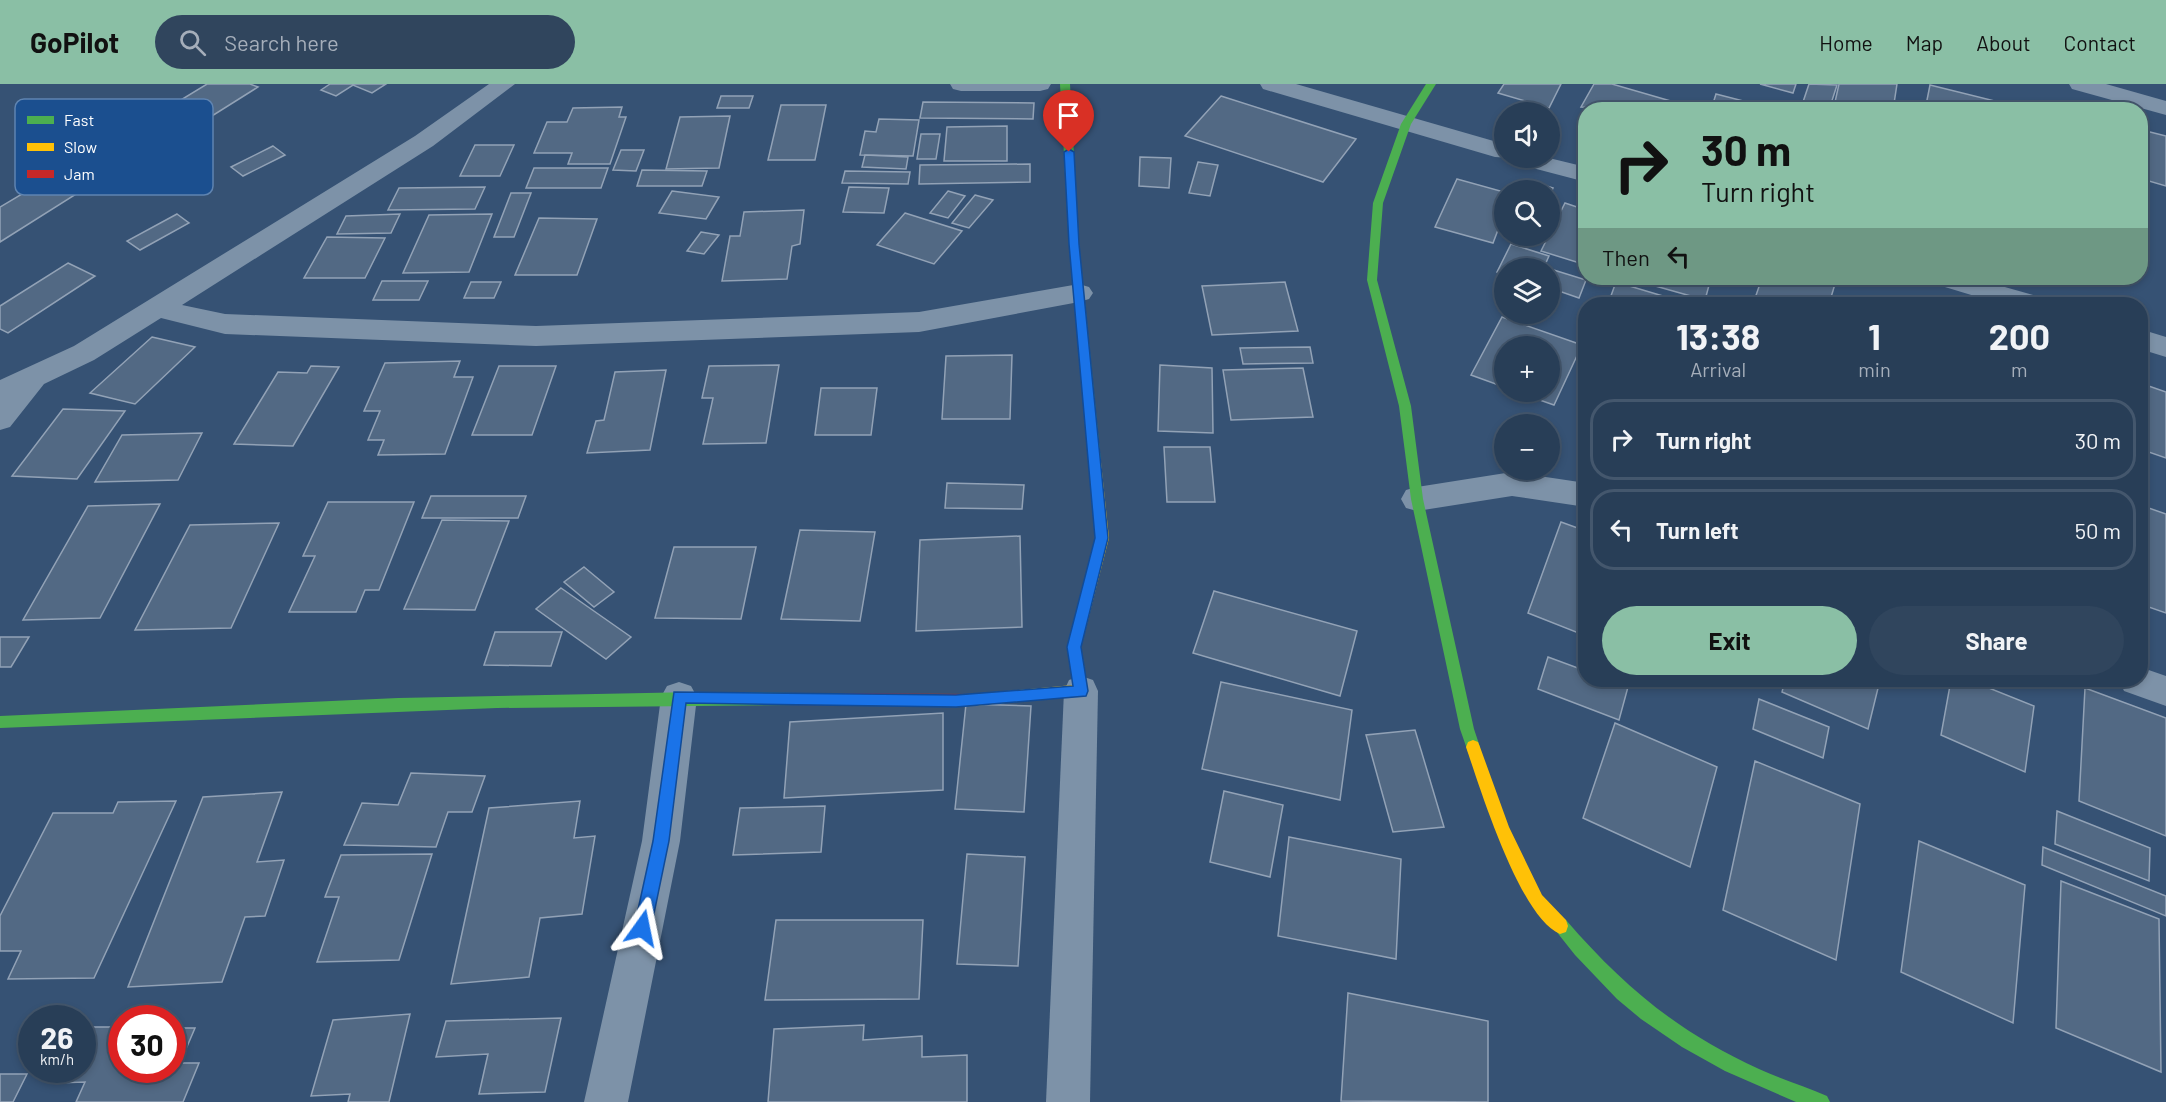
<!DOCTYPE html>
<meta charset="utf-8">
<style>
body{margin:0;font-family:Barlow,sans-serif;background:#30455d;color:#f1f3f6;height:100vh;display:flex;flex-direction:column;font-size:22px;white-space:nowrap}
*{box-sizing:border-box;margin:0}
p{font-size:20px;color:#a5aeba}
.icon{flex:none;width:33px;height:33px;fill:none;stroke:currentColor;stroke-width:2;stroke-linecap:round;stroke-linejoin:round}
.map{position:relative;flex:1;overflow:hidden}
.details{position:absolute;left:1578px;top:213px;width:570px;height:390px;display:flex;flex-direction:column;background:#283e57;border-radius:24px;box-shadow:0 3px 9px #0003,0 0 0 2px #44576d}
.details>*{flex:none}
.banner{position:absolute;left:1578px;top:18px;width:570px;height:183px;border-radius:24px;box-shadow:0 3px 9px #0003,0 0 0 2px #44576d;background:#8abfa5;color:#111;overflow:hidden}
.fabs{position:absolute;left:1494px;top:18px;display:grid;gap:12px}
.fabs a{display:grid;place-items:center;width:66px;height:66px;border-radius:50%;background:#283e57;box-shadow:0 3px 9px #0003,0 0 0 2px #44576d;font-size:30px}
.speed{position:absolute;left:18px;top:921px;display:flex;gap:12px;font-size:30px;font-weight:700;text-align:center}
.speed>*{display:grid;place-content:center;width:78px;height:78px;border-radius:50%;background:#283e57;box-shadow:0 3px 9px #0003,0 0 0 2px #44576d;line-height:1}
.speed small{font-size:15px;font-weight:400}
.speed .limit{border:9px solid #d22;background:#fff;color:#111}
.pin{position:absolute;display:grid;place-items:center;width:51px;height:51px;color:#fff;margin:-62px -26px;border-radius:50% 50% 50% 0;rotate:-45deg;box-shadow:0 0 6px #0007}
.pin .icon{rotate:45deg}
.me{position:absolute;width:66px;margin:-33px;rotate:12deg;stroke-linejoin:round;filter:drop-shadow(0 0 4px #0008)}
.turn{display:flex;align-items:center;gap:21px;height:126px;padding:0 24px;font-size:27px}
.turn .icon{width:78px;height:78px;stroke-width:2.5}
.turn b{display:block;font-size:42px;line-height:51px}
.then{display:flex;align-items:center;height:57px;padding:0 24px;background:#0003;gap:12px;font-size:22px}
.eta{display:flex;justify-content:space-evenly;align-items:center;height:102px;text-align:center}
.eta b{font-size:36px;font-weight:700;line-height:42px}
.primary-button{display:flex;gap:12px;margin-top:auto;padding:12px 24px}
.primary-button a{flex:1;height:69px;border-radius:36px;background:#8abfa5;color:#111;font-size:24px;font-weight:700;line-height:69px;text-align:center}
.primary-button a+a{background:#30455d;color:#f1f3f6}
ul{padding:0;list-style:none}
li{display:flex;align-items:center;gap:18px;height:81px;margin:0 12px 9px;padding:0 12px;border:3px solid #44576d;border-radius:24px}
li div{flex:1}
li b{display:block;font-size:22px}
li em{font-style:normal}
header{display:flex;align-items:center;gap:36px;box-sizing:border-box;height:84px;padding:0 30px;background:#8abfa5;color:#111}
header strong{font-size:28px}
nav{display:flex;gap:33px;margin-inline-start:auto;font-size:21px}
.search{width:420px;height:54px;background:#30455d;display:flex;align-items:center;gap:15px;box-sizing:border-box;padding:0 21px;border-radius:33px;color:#a5aeba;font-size:22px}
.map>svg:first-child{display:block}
.building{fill:#526984;stroke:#92a2b6;stroke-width:1.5}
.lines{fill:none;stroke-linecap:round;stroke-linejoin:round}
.street{fill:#7d92a8;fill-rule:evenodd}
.fast{fill:#4caf50;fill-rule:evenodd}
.slow{fill:#ffc107;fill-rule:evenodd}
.jam{fill:#c62828;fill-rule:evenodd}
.route{fill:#1a73e8;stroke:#114b97;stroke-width:1.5}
.key{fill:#1b4f8f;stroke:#5f84b1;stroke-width:1.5}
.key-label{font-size:16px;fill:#fff}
</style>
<header>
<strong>GoPilot</strong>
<div class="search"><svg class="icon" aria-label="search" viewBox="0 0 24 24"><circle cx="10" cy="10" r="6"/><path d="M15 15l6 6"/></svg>Search here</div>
<nav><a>Home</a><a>Map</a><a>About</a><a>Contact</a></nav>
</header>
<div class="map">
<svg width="2166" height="1018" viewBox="0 0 2166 1018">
<rect width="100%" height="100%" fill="#365274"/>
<g class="building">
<polygon points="207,0 250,0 258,3 115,93 79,78"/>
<polygon points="330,0 386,0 372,9 353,1 336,12 321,6"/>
<polygon points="1504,0 1561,0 1549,24 1498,9"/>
<polygon points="1594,0 1612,0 1681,20 1678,26 1581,23"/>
<polygon points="1760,0 1796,0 1793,9"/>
<polygon points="1809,0 1837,1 1829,26 1802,21"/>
<polygon points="1839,0 1897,0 1893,26 1866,26 1835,18"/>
<polygon points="1930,1 2011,21 2010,26 1925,26"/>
<polygon points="1716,10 1767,23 1767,26 1711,26"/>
<polygon points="721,12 753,12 749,24 717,24"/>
<polygon points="1221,12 1356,55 1323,98 1185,52"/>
<polygon points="2038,17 2071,26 2037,26"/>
<polygon points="923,18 1034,19 1033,35 920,34"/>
<polygon points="781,21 826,21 815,76 768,76"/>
<polygon points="622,23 619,33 626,33 610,80 568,80 572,69 534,69 547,38 567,38 573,24"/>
<polygon points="730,32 719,84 666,85 680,33"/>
<polygon points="879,35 919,36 913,72 860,71 865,47 876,48"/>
<polygon points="1007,42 1007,77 944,77 947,43"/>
<polygon points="2146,47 2166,52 2166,102 2142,95"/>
<polygon points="921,50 940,50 936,75 917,75"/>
<polygon points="475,61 514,61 500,92 460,92"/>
<polygon points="273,62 285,71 243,92 231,83"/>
<polygon points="621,66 644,66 636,87 613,86"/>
<polygon points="865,71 908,73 906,85 862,83"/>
<polygon points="1140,73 1171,74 1169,104 1139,102"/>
<polygon points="1198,78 1218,81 1210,112 1189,109"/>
<polygon points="1030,80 1030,98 919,100 920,81"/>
<polygon points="534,84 608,84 601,104 526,104"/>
<polygon points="642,86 707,87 702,102 637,102"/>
<polygon points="845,87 910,88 908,100 842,99"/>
<polygon points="57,89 89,102 0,158 0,123"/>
<polygon points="1457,95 1504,108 1504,130 1493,159 1435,143"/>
<polygon points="1530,97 1553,104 1550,111 1550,106 1525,106"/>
<polygon points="485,103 475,125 388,126 399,104"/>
<polygon points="849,103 889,104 884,129 843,128"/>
<polygon points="672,107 719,113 706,135 659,129"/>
<polygon points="948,107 965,112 948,134 930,129"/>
<polygon points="511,109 531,109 514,153 494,153"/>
<polygon points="975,111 993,116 969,144 952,139"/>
<polygon points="1565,119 1586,126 1586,181 1541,167"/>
<polygon points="804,126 800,160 792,162 787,195 722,197 730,152 740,152 744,128"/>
<polygon points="905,129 962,147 934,180 877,161"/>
<polygon points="177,130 189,139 140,166 127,157"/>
<polygon points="400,130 391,149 337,150 346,132"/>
<polygon points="492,130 469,188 403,189 429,131"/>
<polygon points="539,134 597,135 577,191 515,191"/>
<polygon points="701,148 719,151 704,170 687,167"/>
<polygon points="327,153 385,154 365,194 304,194"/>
<polygon points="1511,160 1549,172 1544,183 1586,196 1579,214 1550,204 1550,184 1504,184 1504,190 1497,188"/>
<polygon points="68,179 95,192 8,249 0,245 0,222"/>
<polygon points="1642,194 1711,194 1705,216 1641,198"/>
<polygon points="1762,194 1814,194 1835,200 1829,220 1753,220"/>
<polygon points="382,197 428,197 419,216 373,216"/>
<polygon points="471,198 501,198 494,214 464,214"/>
<polygon points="1285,198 1298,247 1212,251 1202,202"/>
<polygon points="1616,198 1673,215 1671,220 1608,220"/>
<polygon points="1502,233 1582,261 1554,321 1517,308 1550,308 1550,262 1504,262 1504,303 1471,291"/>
<polygon points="152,253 195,263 135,320 90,309"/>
<polygon points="1310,263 1313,279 1243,280 1240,264"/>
<polygon points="1012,271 1010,335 942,335 946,272"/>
<polygon points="460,277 454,293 473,293 445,370 378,371 384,356 368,356 380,327 364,327 385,279"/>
<polygon points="779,281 766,359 703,360 713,314 702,314 709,282"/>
<polygon points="1160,281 1212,284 1213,349 1158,347"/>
<polygon points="311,282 339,283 293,362 234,360 278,288 307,289"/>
<polygon points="499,282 556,282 532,351 472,351"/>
<polygon points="1303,284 1313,333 1231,336 1223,286"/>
<polygon points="666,286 650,366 587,369 596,337 604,336 615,288"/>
<polygon points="2140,299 2166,308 2166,374 2140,365"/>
<polygon points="821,304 877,304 871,351 815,351"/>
<polygon points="63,325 125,327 77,395 12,392"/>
<polygon points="202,349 178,396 95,398 122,351"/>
<polygon points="1164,363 1210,363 1215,418 1167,418"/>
<polygon points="947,399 1024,401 1022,425 945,424"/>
<polygon points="431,412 526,412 518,434 422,434"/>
<polygon points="328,418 414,418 379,506 365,506 356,528 289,528 315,472 303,472"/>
<polygon points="160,420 100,534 23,536 88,422"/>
<polygon points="2140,421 2166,430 2166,529 2140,520"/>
<polygon points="442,436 509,437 475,526 404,525"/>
<polygon points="1561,438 1586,447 1586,552 1528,529"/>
<polygon points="279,439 231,544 135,546 190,441"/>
<polygon points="800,446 875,448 860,537 781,535"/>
<polygon points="1020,452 1022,543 916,547 920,456"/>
<polygon points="674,463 756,463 741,535 655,534"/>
<polygon points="584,483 614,508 594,523 564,498"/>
<polygon points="561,504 631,553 606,575 536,525"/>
<polygon points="1214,507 1357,547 1340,612 1193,569"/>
<polygon points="495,548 562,548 551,582 484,581"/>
<polygon points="0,553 29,553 11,583 0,583"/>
<polygon points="1548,573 1586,587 1586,596 1608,596 1628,603 1619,636 1538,605"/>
<polygon points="1785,596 1880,596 1868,645 1782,608"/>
<polygon points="1951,596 1969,596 2034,622 2025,688 1941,651"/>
<polygon points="1221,598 1352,626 1340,716 1202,685"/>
<polygon points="2085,604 2166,634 2166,752 2079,717"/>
<polygon points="1759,615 1829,643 1823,674 1753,645"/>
<polygon points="966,620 1031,622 1024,728 955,725"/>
<polygon points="943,629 943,706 784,714 790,638"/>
<polygon points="1615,639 1717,683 1690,783 1583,734"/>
<polygon points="1415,646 1444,743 1393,748 1366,651"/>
<polygon points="1755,677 1860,720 1836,876 1723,826"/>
<polygon points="411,689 485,692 472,728 448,728 436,763 344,761 362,719 398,721"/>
<polygon points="1224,707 1283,721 1270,793 1210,778"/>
<polygon points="282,708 257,778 284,776 265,832 245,833 222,898 128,903 203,713"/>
<polygon points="176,717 94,894 8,895 21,867 0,867 0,832 53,729 113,729 118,718"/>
<polygon points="580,717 574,754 595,752 582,830 540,834 529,893 451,900 489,724"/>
<polygon points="825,722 821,768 733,771 740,724"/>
<polygon points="2057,727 2150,764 2149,797 2055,760"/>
<polygon points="1289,753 1401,775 1396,875 1278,852"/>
<polygon points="1919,757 2025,801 2013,939 1901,888"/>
<polygon points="2043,763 2166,812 2166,832 2042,781"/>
<polygon points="432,770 399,876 317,878 339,813 325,813 341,771"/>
<polygon points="967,770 1025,773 1018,882 957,880"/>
<polygon points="2061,797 2159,835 2161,988 2056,944"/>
<polygon points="776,836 923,836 919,915 765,916"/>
<polygon points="1348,909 1488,937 1488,1018 1341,1017"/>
<polygon points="410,930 389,1018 348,1018 350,1010 311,1012 333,936"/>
<polygon points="561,934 545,1008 479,1010 488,970 436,973 446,937"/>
<polygon points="864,941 863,956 922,952 922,973 967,971 967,1018 768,1018 774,945"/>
<polygon points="83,943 122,943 122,986 172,986 172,944 195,944 180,979 199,979 183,1018 76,1018 85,998 57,999 63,986 82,986"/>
<polygon points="0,990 27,990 13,1018 0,1018"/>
</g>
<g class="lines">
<g class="street">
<polygon points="489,0 515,0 433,62 182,221 225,230 536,242 919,228 1079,200 1089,203 1093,209 1089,215 1079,218 919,248 536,262 225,250 161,234 94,276 44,300 10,343 0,346 0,296 74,262 415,52"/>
<polygon points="950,0 1051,0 1048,5 1040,7 961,7 953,5"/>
<polygon points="1260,0 1296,0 1504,60 1504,74 1549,74 1586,83 1586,98 1514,79 1511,74 1495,73 1263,5"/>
<polygon points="2069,0 2106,0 2166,17 2166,31 2072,5"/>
<polygon points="1931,194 1973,194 2040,213 2044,220 2001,220 1935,200"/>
<polygon points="2140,245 2166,253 2166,273 2140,265"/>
<polygon points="1512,388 1586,399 1586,423 1512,412 1417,427 1406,424 1401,415 1406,406 1417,403"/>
<polygon points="2140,583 2166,592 2166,622 2124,607 2119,596 2140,596"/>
<polygon points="1081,592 1093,596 1098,607 1090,1018 1046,1018 1064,607 1069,596"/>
<polygon points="679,598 691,602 697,613 680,757 628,1018 584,1018 642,757 661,613 667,602"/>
</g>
<g class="fast">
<polygon points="1060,0 1070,0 1079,160 1101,378 1095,383 1089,378 1069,160"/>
<polygon points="1426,0 1436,0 1411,40 1383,119 1377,196 1411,322 1423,415 1474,645 1480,663 1478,668 1473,670 1468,668 1460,645 1411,415 1399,322 1367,196 1373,119 1401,40"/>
<polygon points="696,608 795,609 800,611 802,615 800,619 795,621 497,624 0,644 0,632 398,614"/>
<path d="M 1560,834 L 1566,836 C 1624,903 1678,948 1759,985 C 1781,995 1805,1002 1827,1012 L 1830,1018 L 1796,1018 L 1725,987 L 1682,963 L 1641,935 L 1617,915 L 1575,871 L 1552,842 L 1554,836 Z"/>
</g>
<g class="slow">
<polygon points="1095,373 1101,378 1109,454 1081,563 1088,607 1086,611 974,622 969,620 967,616 969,612 974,610 1073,601 1067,563 1095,454 1089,378"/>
<path d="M 1473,656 L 1478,658 L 1480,663 L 1509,743 L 1542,811 L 1566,836 L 1568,842 L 1566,848 L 1560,850 C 1520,834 1480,704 1466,663 L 1468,658 Z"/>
</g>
<polygon class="jam" points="795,609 974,610 979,612 981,616 979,620 974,622 795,621 790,619 788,615 790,611"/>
</g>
<polygon class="route" points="1069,65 1074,68 1079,160 1108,454 1081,563 1088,607 1086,612 956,623 686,619 669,757 651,844 648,850 642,852 637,850 634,844 653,757 674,608 956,611 1073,602 1067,563 1095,454 1069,160 1064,68"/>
<rect x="15" y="15" width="198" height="96" rx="9" class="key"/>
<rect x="27" y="32" width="27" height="8" fill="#4caf50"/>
<rect x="27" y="59" width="27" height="8" fill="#ffc107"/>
<rect x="27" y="86" width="27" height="8" fill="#c62828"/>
<g class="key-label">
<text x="64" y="42">Fast</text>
<text x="64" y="69">Slow</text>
<text x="64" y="96">Jam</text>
</g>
</svg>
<div class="fabs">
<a><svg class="icon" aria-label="sound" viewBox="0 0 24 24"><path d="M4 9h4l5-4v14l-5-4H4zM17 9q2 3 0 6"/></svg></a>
<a><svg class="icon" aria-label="search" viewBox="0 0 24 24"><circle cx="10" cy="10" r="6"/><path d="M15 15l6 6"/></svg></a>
<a><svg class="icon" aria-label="layers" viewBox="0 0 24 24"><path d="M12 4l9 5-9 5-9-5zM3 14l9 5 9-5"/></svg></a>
<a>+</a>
<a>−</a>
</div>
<div class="speed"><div>26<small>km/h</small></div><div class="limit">30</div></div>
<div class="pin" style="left:1069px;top:68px;background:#d93025"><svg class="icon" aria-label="arrive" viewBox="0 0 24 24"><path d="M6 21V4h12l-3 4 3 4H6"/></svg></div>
<svg class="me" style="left:642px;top:844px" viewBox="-20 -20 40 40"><path d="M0-17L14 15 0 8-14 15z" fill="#1a73e8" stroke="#fff" stroke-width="4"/></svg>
<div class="banner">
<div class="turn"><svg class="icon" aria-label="right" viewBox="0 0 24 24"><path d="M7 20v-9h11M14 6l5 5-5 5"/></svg><div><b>30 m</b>Turn right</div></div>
<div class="then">Then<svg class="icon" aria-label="left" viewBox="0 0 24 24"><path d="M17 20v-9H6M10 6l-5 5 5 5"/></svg></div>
</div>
<section class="details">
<div class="eta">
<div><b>13:38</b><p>Arrival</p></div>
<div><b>1</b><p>min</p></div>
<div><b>200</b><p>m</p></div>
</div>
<ul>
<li><svg class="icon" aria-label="right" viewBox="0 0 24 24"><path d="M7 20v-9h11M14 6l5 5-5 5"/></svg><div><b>Turn right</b></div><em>30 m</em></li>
<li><svg class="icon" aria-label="left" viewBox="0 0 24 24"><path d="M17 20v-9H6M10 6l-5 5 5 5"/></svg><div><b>Turn left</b></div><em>50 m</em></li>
</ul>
<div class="primary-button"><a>Exit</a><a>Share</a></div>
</section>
</div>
